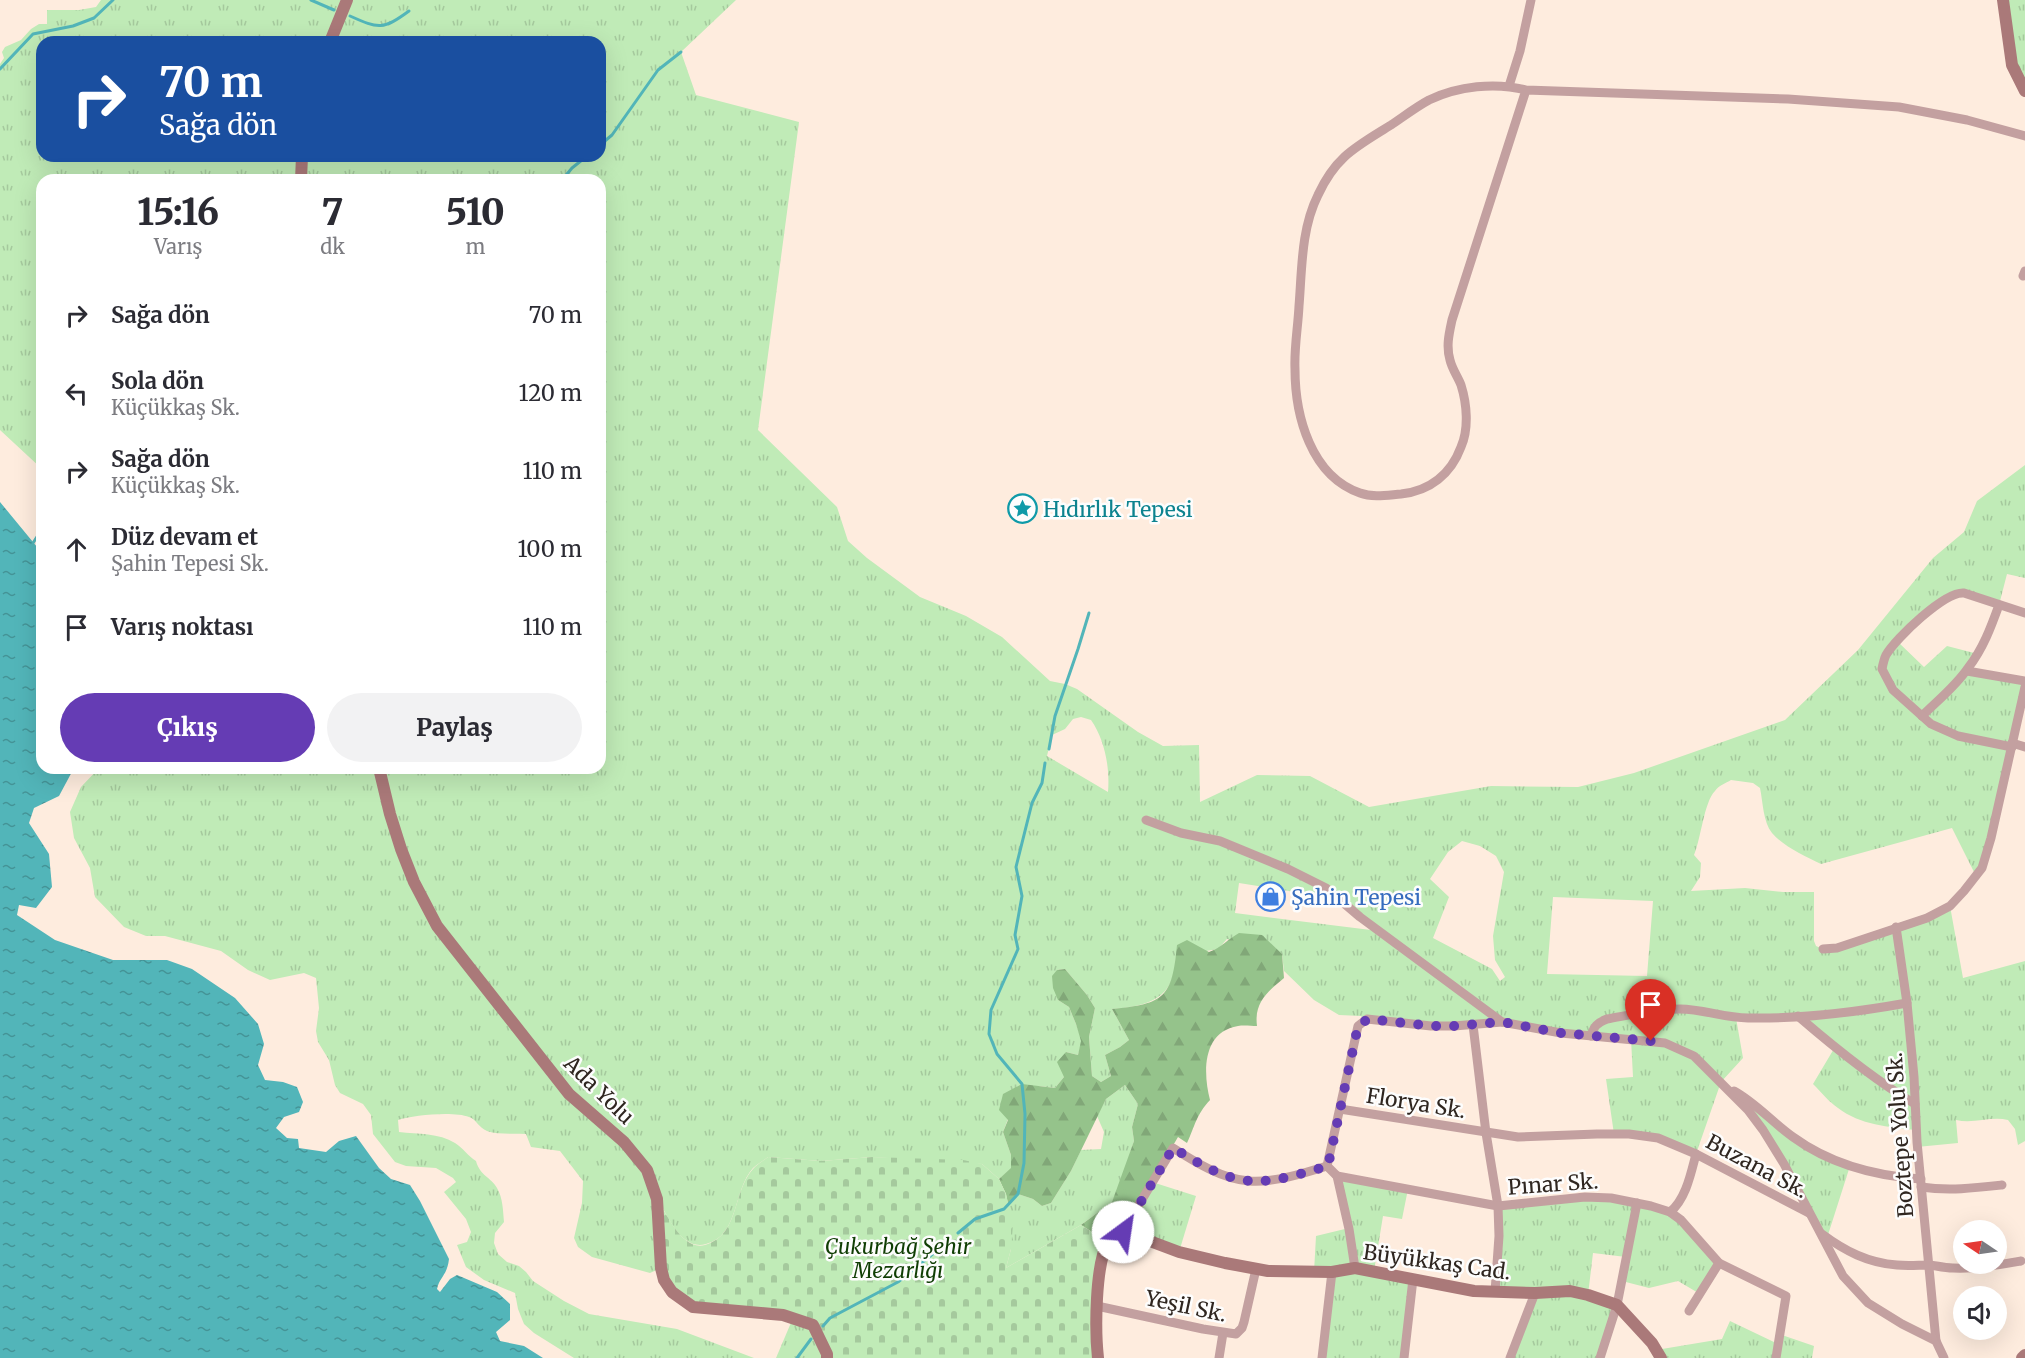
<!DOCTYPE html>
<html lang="tr">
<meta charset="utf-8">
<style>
body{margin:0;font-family:Merriweather,serif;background:#f2f2f3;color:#2b2b33;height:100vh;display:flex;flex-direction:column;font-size:22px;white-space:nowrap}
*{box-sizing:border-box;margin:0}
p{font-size:20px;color:#7c7c81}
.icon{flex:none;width:33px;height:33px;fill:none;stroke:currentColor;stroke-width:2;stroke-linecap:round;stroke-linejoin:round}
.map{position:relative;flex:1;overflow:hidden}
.drawer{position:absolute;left:36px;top:174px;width:570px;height:600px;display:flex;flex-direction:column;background:#fff;border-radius:18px;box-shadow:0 6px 24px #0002}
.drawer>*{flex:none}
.hud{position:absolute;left:36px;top:36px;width:570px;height:126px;border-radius:18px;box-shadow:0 6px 24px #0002;background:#1a4fa0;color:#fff;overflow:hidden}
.needle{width:39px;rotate:283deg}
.tools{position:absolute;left:1953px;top:1220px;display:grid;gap:12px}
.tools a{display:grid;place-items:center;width:54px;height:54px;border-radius:50%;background:#fff;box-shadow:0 6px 24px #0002;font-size:30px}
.pin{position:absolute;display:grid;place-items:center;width:51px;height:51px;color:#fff;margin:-62px -26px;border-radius:50% 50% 50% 0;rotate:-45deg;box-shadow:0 0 6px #0007}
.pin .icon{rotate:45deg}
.me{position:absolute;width:66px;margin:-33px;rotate:31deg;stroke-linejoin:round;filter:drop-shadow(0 0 4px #0008)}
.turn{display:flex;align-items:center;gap:21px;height:126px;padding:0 24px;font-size:27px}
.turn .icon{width:78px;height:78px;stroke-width:2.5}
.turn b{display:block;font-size:42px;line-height:51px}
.eta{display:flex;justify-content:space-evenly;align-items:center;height:102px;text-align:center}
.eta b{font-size:36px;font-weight:800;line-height:42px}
.cta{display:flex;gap:12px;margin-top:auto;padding:12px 24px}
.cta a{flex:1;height:69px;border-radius:36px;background:#653cb4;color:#fff;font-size:24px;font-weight:800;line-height:69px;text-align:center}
.cta a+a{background:#f2f2f3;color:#2b2b33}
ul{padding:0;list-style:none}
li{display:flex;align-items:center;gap:18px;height:78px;padding:0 24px}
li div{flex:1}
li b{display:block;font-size:22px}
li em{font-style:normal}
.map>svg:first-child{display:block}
.grass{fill:url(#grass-tufts);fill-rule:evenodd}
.forest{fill:url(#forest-firs)}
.cemetery{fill:url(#cemetery-stones)}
.water{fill:url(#water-ripples)}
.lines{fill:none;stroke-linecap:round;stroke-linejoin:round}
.stream{stroke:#52b5b9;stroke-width:3}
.street{stroke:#c3a0a0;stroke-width:9}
.secondary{stroke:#aa7979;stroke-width:12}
.route{stroke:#653cb4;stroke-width:10;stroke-dasharray:0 18}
.labels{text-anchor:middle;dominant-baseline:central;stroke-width:5;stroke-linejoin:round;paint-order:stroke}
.culture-label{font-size:21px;fill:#0d838f;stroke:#fdfdfd;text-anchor:start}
.shop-label{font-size:21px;fill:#366cbe;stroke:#fdfdfd;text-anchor:start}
.street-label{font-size:21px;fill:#2f2620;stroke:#fdfdfd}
.park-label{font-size:21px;font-style:italic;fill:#103e04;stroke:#fdfdfd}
</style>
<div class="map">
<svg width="2025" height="1358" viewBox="0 0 2025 1358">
<defs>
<pattern id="grass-tufts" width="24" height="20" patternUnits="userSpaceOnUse" patternTransform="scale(1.5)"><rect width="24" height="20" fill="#c0ebb7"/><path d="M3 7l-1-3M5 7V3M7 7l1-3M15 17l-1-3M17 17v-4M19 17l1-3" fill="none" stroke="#a5c99d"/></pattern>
<pattern id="forest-firs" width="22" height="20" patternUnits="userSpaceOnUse" patternTransform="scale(1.5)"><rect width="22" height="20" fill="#95c38b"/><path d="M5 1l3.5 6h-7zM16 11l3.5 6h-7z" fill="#81a778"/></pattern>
<pattern id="cemetery-stones" width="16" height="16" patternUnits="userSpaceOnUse" patternTransform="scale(1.5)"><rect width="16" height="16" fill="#c0ebb7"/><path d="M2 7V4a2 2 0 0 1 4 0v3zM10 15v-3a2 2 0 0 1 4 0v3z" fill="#a5c99d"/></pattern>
<pattern id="water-ripples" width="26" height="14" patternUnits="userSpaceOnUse" patternTransform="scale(1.5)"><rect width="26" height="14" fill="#52b5b9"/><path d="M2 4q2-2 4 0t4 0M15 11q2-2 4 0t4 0" fill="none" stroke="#449396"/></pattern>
</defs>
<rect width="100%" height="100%" fill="#feecde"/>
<g class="grass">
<path d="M 101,0 L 736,0 L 681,52 L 696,95 L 799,122 L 758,430 L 837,507 L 848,541 L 867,558 L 920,597 L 966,616 L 1002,637 L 1050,681 L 1065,684 L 1077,689 L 1138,732 L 1163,746 L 1199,745 L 1200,802 L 1257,775 L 1310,776 L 1369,807 L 1491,786 L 1578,787 L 1634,773 L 1785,720 L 1858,650 L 1933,558 L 1964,532 L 1977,501 L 2025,465 L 2025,578 L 2007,574 L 1999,605 L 1956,592 L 1897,641 L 1924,667 L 1947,646 L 1978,654 L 1967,670 L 2025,681 L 1991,838 L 1976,876 L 1952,828 L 1821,864 C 1805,856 1784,847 1772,833 C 1763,822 1763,802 1760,788 L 1753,783 L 1731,780 C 1726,783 1718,786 1715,791 C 1704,802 1701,839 1694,855 L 1701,863 L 1700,877 L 1691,891 L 1745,888 L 1783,892 L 1814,892 L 1814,941 L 1816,946 L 1823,949 L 1950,906 L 1963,978 L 2025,961 L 2025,1141 L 2018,1145 L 2015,1129 L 2008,1120 C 1991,1116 1974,1124 1956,1120 L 1958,1143 L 1917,1147 L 1916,1130 C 1889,1127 1860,1125 1838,1108 C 1829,1102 1821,1092 1813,1084 L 1835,1047 L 1798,1016 L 1736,1018 L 1743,1058 L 1721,1082 L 1696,1154 L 1678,1145 L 1614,1134 L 1606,1079 L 1633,1077 L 1631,1039 L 1502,1022 L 1473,1025 L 1365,1021 L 1361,1016 L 1339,1015 L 1314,1000 L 1284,971 L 1282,954 L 1227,939 L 1218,949 L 1176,956 C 1175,999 1149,1006 1112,1009 L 1129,1040 L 1120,1047 L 1105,1055 L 1111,1076 L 1101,1082 L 1092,1076 L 1089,1037 L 1095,1008 L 1087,995 L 1065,969 L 1057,970 L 1058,1000 L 1069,1007 L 1076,1024 L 1082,1041 L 1078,1055 L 1066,1052 L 1064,1077 L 1055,1088 L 1039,1086 L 1008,1119 L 1003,1132 L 1011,1155 L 1011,1169 L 999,1179 L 982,1164 L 872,1157 L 821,1161 L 768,1157 C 763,1161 757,1164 753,1168 C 733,1190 739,1236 706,1244 C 682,1251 668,1217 659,1201 L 661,1268 L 650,1273 L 592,1257 L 578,1247 L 574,1238 L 582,1203 L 583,1181 L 560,1151 L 531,1147 L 526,1134 C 514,1133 498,1135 487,1131 C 479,1128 476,1119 469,1117 C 454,1111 413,1115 398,1120 L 399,1132 C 418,1134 439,1133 455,1143 C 463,1148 468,1156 476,1161 C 480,1176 491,1177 497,1188 C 503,1198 503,1211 504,1222 L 495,1233 L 494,1243 L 498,1254 L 507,1262 L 519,1266 L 526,1272 L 533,1281 L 564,1301 L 589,1314 L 677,1329 L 754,1358 L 574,1358 L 534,1333 L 524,1324 L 518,1309 L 515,1293 L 484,1280 L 466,1267 L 457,1245 L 467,1242 L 471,1232 L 466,1219 L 444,1192 L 456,1182 L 453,1178 L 436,1168 L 406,1166 L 395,1162 L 373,1134 L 371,1115 L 363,1104 L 340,1093 L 335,1085 L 329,1060 L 318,1042 L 316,1031 L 319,1008 L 316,978 L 304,973 L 270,980 L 248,970 L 221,951 L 165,936 L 146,936 L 124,927 L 95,897 L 90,868 L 74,838 L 70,812 L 81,787 L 99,768 L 600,768 L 600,180 L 42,180 L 42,505 L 42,469 L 0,430 L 0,64 L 4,58 L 2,52 L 5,47 L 21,40 L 31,29 L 39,24 L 47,24 L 47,10 L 79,10 L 96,7 ZM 42,42 L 600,42 L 600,156 L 42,156 ZM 1081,717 L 1091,720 C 1105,740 1110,768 1108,792 L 1047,756 L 1052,735 L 1065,729 L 1073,719 ZM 1462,841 L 1480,846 L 1496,856 L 1504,872 L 1493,936 L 1495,960 L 1505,977 L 1500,981 L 1492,969 L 1433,938 L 1449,897 L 1430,879 L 1448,852 ZM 1239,883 L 1339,899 L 1379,931 L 1235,913 ZM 1553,897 L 1653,901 L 1647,976 L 1547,974 Z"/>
<polygon points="2003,0 2025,0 2025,91 2023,90"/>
<polygon points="1125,1085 1138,1104 1132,1127 1134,1141 1120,1184 1112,1202 1081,1225 1006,1268 1011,1249 1008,1204 1018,1194 1033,1199 1042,1206 1051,1203 1071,1171 1081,1150 1101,1149 1104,1132 1097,1116 1106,1099"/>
<polygon points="1744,1097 1795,1139 1850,1166 1827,1238"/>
<polygon points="1337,1176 1408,1189 1402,1219 1383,1216 1374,1271 1413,1279 1404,1358 1322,1358 1332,1273 1314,1272 1316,1236 1349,1228"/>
<polygon points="1152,1182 1196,1196 1179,1252 1123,1231"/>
<polygon points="1585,1197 1670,1212 1719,1263 1700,1294 1678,1281 1649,1288 1622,1281 1626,1257 1593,1253 1588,1295 1617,1305 1600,1358 1510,1358 1535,1294 1495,1292 1498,1206"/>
<polygon points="793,1318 813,1325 827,1358 776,1358"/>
<polygon points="1730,1321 1776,1343 1779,1334 1814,1346 1812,1358 1661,1358 1656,1350 1722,1339"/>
</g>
<path class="forest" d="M 1239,933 L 1262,935 L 1282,954 L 1284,978 C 1267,992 1254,1003 1257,1026 C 1251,1026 1244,1025 1238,1026 C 1202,1032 1203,1073 1210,1100 C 1196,1115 1195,1126 1187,1143 L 1178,1137 L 1123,1231 L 1108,1242 L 1081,1225 L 1112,1202 L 1134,1141 L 1132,1127 L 1138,1104 L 1125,1085 L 1106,1099 L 1071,1171 L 1051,1203 L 1042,1206 L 1033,1199 L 1018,1194 L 1008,1204 L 1006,1194 L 999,1179 L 1011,1168 L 1011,1155 L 1003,1132 L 1008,1120 L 999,1110 L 1003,1094 L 1022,1084 L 1055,1088 L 1064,1077 L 1057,1062 L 1066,1052 L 1078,1055 L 1081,1041 L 1076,1024 L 1069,1007 L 1058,1000 L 1053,988 L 1052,976 L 1057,970 L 1065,969 L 1087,995 L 1095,1008 L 1089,1037 L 1092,1076 L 1101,1082 L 1111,1076 L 1105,1055 L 1120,1047 L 1129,1040 L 1112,1009 C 1165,1004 1172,997 1177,945 L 1187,940 L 1209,952 C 1221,948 1228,939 1239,933 Z"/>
<path class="cemetery" d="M 768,1157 L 821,1161 L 872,1157 L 963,1160 L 982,1164 L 999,1179 L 1006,1194 L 1013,1224 L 1011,1249 L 1006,1268 L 1081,1225 L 1108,1242 L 1103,1256 L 1098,1358 L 827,1358 L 813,1325 L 693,1307 L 664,1280 L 657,1199 C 667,1214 682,1251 705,1245 C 740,1235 732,1192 753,1169 C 757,1164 763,1161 768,1157 Z"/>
<path class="water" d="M 0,502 L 42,553 L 42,768 L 74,768 L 59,796 L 34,808 L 29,823 L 49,854 L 52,887 L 36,908 L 19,905 L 17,915 L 55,940 L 113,960 L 167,960 L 192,969 L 235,998 L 258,1024 L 264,1044 L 258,1065 L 265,1080 L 283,1082 L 297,1087 L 303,1102 L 299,1112 L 284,1117 L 276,1128 L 287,1138 L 298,1139 L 299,1148 L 326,1152 L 339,1141 L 356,1136 L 379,1168 L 391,1179 L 410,1185 L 420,1201 L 449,1259 C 447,1276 440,1276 437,1289 L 440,1292 L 450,1279 L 457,1275 L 497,1292 L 510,1304 L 510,1320 L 496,1332 L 500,1341 L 524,1346 L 543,1358 L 0,1358 Z"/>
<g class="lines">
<g class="stream">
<polyline points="311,0 334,10"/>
<path d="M 350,16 C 379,29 383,30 409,11"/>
<polyline points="0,69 33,34 73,26 94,18 113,0"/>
<polyline points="600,145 612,135 658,70 681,52"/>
<polyline points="562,180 572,168 587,156"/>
<polyline points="33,543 42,529"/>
<polyline points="1049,749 1055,716 1078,649 1089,613"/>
<polyline points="958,1233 975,1219 1004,1209 1018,1194 1024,1163 1025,1114 1022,1084 997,1054 989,1034 991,1010 1018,949 1015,935 1022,896 1016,867 1032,803 1042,783 1045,763"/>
<polyline points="823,1326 830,1318 898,1282 950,1240"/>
<polyline points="797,1358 811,1339"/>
</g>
<g class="street">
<polyline points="1509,86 1520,51 1531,0"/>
<path d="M 1526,90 L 1452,320 C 1449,334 1446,346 1450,360 C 1452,369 1458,377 1461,385 C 1467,404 1469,429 1461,447 C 1451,474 1430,491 1401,494 C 1388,495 1373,498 1360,493 C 1311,476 1295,416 1295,369 C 1294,348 1298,327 1299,306 C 1302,269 1301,229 1318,195 C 1336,156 1356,147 1391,125 C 1403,117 1416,107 1429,100 C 1458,86 1495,82 1526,90 L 1788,99 L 1899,107 L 1967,120 L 2025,136"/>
<polyline points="2023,276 2025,271"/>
<polyline points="1967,671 2025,681"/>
<path d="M 1922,716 C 1937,701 1956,686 1968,668 C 1983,649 1991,627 1999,605"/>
<polyline points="2012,743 2025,747"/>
<path d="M 2012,747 L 1958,736 L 1931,724 L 1893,690 L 1882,669 C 1883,664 1884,659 1886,655 C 1896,638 1945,591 1964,593 L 2025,613"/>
<polyline points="1146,820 1181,833 1220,841 1288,869 1326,888 1360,917 1502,1022 1561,1033 1665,1043 1694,1056 1748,1110 1763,1130 1784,1164 1843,1276 1868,1303 1902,1324 1936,1341 1944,1358"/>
<polyline points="1896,927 1907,1003 1914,1077 1917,1142 1936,1341"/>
<polyline points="1823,949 1837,948 1927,918 1950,906 1964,891 1982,868 1991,838 2025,687"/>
<path d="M 1798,1016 C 1835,1048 1873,1079 1915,1104"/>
<polyline points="1473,1025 1486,1133 1498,1206 1499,1236 1495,1292"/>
<path d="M 1591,1036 C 1594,1026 1597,1023 1607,1019 C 1630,1015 1656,1009 1680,1009 C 1703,1009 1724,1018 1748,1018 C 1799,1019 1857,1012 1907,1003"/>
<path d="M 1734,1091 C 1756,1103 1773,1123 1793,1137 C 1830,1164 1876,1176 1921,1179"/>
<polyline points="1340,1109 1518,1137 1597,1134 1629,1134 1658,1138 1696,1154 1809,1213"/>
<polyline points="1337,1176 1498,1206 1585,1197 1611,1198 1651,1206 1670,1212 1681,1220 1719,1263 1786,1296 1776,1358"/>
<polyline points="1337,1176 1327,1166 1358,1026 1367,1019 1431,1026 1454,1026 1502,1022"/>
<polyline points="1337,1176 1349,1229 1355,1268"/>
<path d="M 1921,1187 C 1949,1191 1975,1188 2002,1185"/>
<path d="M 1670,1212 C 1686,1199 1691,1173 1696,1154"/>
<path d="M 1123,1231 L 1173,1148 C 1195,1162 1222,1179 1249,1181 C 1273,1183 1305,1173 1327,1166"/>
<path d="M 1822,1234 C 1845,1251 1868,1263 1897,1265 C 1908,1266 1919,1265 1930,1265 C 1937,1266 1945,1268 1953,1268 C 1976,1269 1998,1265 2021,1261"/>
<polyline points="1097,1306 1203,1329 1236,1334 1242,1328 1244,1322 1256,1269"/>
<polyline points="1689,1311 1719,1263"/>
<polyline points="1219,1358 1223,1333"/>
<polyline points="1322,1358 1332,1272"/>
<polyline points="1404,1358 1413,1279"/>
<polyline points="1510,1358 1535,1293"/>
<polyline points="1600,1358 1617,1305 1637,1203"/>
</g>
<g class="secondary">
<polyline points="2003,0 2012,65 2025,91"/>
<polyline points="330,42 347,0"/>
<polyline points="301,180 302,156"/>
<polyline points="379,768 390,814 401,849 414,882 437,926 569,1094 624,1142 647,1170 657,1199 661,1268 664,1280 672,1292 693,1307 783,1315 813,1325 827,1354 827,1358"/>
<path d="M 1098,1358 C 1095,1331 1095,1265 1108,1242 C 1112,1235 1116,1233 1123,1231 L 1179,1252 L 1225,1263 L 1268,1271 L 1332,1272 L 1355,1268 L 1474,1291 L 1535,1293 L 1570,1291 L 1588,1295 L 1617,1305 L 1652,1343 L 1661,1358"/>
<polyline points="2022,1358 2025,1355"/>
</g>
</g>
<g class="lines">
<path class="route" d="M 1123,1232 L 1173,1148 C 1195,1161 1223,1179 1250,1181 C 1274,1183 1304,1173 1328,1166 L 1358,1026 L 1368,1019 L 1431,1026 L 1454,1026 L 1502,1022 L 1561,1033 L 1651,1041"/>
</g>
<defs>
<symbol id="sight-ring" viewBox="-11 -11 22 22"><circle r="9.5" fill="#fdfdfd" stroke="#0f9aa8" stroke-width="1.5"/><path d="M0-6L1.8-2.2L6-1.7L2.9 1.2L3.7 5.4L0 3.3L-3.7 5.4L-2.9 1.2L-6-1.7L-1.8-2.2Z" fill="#0f9aa8"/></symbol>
<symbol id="shop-ring" viewBox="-11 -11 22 22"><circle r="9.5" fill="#fdfdfd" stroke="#3f7fe0" stroke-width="1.5"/><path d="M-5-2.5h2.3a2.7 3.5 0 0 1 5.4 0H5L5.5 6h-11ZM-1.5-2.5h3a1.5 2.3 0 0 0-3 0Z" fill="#3f7fe0"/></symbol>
</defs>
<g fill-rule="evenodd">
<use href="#sight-ring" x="1006" y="492" width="33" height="33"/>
<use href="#shop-ring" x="1254" y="880" width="33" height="33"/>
</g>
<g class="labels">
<g class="culture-label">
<text x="1043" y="509">Hıdırlık Tepesi</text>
</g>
<g class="shop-label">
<text x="1291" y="897">Şahin Tepesi</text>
</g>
<g class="street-label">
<text transform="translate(599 1090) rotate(44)">Ada Yolu</text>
<text transform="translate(1416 1103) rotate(9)">Florya Sk.</text>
<text transform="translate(1900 1135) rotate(-94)">Boztepe Yolu Sk.</text>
<text transform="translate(1757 1166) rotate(28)">Buzana Sk.</text>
<text transform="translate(1553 1184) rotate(-4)">Pınar Sk.</text>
<text transform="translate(1437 1262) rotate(8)">Büyükkaş Cad.</text>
<text transform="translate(1186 1306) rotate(12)">Yeşil Sk.</text>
</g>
<g class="park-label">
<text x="898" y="1246">Çukurbağ Şehir<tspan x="898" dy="24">Mezarlığı</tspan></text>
</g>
</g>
</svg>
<div class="tools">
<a><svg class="needle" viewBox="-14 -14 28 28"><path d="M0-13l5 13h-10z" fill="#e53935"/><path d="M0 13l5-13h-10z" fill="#7c7c81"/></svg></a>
<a><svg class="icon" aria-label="sound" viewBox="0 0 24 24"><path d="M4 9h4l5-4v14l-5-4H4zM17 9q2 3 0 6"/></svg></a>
</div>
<div class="pin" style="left:1651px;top:1041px;background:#d93025"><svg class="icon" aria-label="arrive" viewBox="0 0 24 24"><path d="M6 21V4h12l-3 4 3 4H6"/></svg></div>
<svg class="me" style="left:1123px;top:1232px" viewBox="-20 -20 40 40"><circle r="19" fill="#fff"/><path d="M0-13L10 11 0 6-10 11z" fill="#653cb4"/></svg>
<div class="hud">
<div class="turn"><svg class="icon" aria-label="right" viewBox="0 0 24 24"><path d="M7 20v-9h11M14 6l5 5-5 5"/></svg><div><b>70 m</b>Sağa dön</div></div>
</div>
<section class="drawer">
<div class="eta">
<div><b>15:16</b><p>Varış</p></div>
<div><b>7</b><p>dk</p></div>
<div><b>510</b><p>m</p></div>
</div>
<ul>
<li><svg class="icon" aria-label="right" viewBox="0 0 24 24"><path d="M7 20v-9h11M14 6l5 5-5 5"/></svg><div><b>Sağa dön</b></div><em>70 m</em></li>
<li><svg class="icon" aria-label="left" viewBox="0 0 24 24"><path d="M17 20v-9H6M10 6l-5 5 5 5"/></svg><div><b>Sola dön</b><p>Küçükkaş Sk.</p></div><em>120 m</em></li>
<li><svg class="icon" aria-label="right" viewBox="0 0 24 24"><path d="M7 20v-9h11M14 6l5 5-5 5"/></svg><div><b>Sağa dön</b><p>Küçükkaş Sk.</p></div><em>110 m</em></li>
<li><svg class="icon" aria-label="ahead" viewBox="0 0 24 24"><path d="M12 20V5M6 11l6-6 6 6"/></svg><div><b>Düz devam et</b><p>Şahin Tepesi Sk.</p></div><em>100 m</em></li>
<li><svg class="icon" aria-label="arrive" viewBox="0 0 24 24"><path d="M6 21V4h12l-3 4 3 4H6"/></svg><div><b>Varış noktası</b></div><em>110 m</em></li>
</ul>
<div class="cta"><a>Çıkış</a><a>Paylaş</a></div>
</section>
</div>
